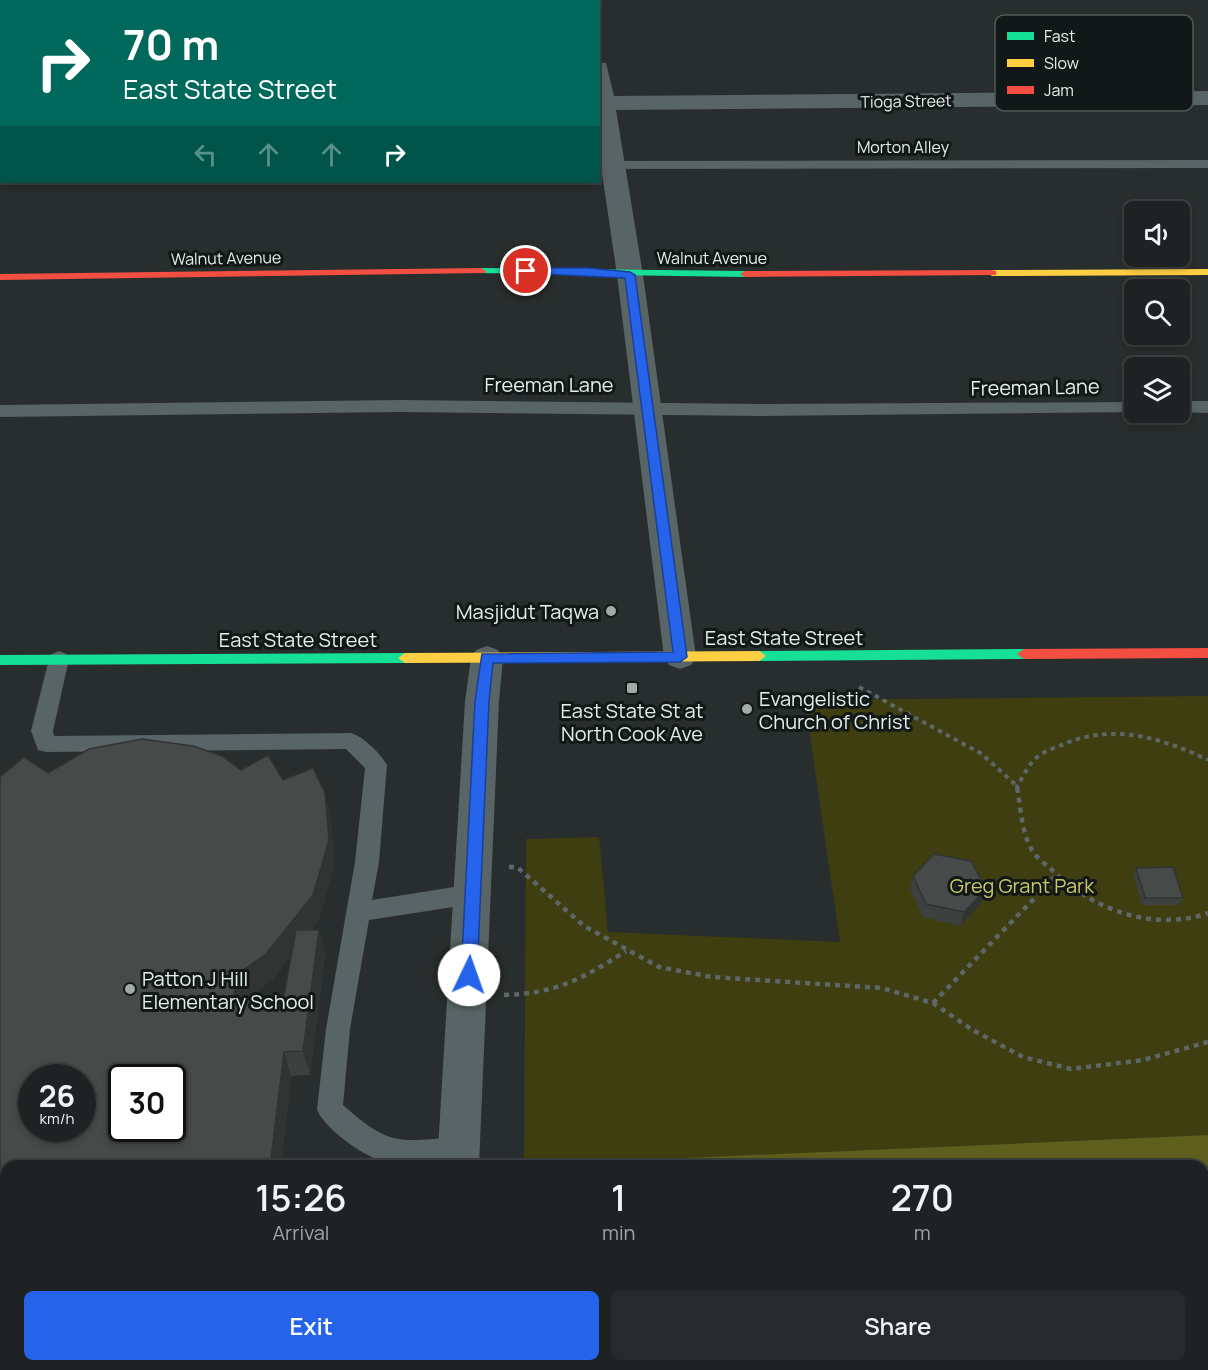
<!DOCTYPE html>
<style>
body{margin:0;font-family:Manrope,sans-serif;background:#262a2a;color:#f1f3f6;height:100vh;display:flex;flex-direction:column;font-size:22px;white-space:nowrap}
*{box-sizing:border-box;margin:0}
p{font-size:20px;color:#a1a4a5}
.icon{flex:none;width:33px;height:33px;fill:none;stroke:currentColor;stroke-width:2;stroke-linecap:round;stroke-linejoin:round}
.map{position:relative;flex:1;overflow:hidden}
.side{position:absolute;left:0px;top:1160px;width:1209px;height:212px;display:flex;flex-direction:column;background:#1e2222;border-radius:18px 18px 0 0;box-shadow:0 3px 9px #0003,0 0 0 2px #3c3f40}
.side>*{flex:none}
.hud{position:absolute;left:0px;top:0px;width:600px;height:183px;box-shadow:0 3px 9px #0003,0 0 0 2px #3c3f40;background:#00695c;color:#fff;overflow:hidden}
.controls{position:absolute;left:1124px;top:201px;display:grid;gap:12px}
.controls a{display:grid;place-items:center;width:66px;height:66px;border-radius:9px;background:#1e2222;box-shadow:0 3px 9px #0003,0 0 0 2px #3c3f40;font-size:30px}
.speed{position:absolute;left:18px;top:1064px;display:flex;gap:12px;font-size:30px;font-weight:700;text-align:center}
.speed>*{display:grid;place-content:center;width:78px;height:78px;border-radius:50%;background:#1e2222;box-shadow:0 3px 9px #0003,0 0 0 2px #3c3f40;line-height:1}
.speed small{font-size:15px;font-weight:400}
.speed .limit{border:3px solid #111;border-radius:9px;background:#fff;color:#111}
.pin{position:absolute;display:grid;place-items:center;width:51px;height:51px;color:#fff;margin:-26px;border:3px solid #fff;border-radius:50%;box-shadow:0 2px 6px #0007}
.me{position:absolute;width:66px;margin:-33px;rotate:3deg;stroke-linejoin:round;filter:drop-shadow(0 0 4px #0008)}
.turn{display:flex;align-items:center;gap:21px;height:126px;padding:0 24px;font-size:27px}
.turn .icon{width:78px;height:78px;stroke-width:2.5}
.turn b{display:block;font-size:42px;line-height:51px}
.lanes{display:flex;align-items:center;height:57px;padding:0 24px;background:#0003;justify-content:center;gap:30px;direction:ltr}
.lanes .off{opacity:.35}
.eta{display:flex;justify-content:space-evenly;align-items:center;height:102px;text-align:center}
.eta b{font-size:36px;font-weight:600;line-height:42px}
.button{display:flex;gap:12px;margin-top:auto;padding:12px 24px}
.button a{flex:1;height:69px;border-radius:9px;background:#2563eb;color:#fff;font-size:24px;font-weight:600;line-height:69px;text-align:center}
.button a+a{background:#262a2a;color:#f1f3f6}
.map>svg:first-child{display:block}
.green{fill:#3e3e10}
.forest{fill:#5e5e1d}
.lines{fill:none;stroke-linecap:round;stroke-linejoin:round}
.path-far1{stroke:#5e6768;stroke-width:4;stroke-dasharray:4.5 4.5;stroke-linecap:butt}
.path{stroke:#5e6768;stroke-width:4.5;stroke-dasharray:5 5;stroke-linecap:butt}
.lane{fill:#586465;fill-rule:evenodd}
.street{fill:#586465;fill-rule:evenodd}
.fast{fill:#16e098;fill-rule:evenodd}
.slow{fill:#ffcf43;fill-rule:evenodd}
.jam{fill:#f24e42;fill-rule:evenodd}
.wall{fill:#3c403e;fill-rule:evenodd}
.shaded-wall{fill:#313432}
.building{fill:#464a48;stroke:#313432;stroke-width:1.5;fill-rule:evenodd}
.route{fill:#2563eb;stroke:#184099;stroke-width:1.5}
.poi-dot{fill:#a3aba8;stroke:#121817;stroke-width:2}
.labels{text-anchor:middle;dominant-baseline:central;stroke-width:6;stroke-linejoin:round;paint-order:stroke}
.far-street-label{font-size:16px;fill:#e5eeeb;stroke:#121817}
.street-label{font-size:20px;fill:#e5eeeb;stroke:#121817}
.poi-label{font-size:20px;fill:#e5eeeb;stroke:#121817;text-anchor:start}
.park-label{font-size:20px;fill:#cac864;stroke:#121817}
.key{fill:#121817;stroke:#515857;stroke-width:1.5}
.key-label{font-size:16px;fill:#e5eeeb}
</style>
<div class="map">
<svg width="1208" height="1370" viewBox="0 0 1208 1370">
<rect width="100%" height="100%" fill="#282e2d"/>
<polygon class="green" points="1208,696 1208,1135 524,1166 526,839 599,837 608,932 840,942 805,700"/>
<polygon class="forest" points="1208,1135 1208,1273 1203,1274 1203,1166 528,1165"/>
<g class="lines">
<g class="path-far1">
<polyline points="859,687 982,754 1017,786"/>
<path d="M 1018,789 L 1017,786 C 1023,777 1028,766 1035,759 C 1043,751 1055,748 1064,744 C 1114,723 1162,738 1208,760"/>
</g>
<g class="path">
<path d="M 1017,788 C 1021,807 1021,829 1030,846 C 1034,856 1044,863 1052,870 C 1093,910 1153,932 1208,913"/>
<polyline points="509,867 517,867 584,926 659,967 712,977 882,988 933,1003 971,1029 1023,1057 1071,1069 1143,1060 1208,1042"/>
<path d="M 504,995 C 555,994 584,978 626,951"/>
<polyline points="933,1003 1056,876"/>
</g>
<g class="lane">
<polygon points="1208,160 1208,168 598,169 598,161"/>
<rect x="0" y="162" width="2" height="8"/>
<polygon points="401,400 761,404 1134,402 1134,412 1138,412 761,416 401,412 0,417 0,405"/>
<polygon points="1179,401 1208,401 1208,413 1179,412"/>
<path d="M 59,651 L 66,654 L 69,659 L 53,731 L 54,736 L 351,733 C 364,737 380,753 387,765 L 379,862 L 372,900 L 473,884 L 481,887 L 485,894 L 481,901 L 473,904 L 369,920 L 350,1029 L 343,1105 C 391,1148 399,1141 459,1137 L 468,1140 L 472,1149 L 468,1158 L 459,1161 C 440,1163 418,1166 399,1165 C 373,1164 328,1133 317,1110 L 326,1029 L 355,862 L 365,768 L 346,749 L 46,752 L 38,750 L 31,731 L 49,659 L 52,654 Z"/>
<polygon points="165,1365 200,1365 198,1370 163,1370"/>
</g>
<g class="street">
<polygon points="578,0 598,0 599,2 578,2"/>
<polygon points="598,62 606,63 614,96 1208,91 1208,105 616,110 643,275 696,657 691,665 680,669 669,665 664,657 617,275 598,146"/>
<rect x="0" y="66" width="2" height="14"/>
<polygon points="487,646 498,650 503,658 499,701 479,1166 437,1166 465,701 471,658 476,650"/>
</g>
<g class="fast">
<polygon points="481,268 745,271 750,274 745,277 477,273 476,271"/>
<polygon points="1024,649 1031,654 1024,659 759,661 752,656 759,651"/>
<polygon points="405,653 412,658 405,663 0,665 0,655"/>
</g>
<g class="slow">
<polygon points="1208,269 1208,275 992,276 987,273 992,270"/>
<polygon points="759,651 766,656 759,661 405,663 398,658 405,653"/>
</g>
<g class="jam">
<polygon points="481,268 486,271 485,273 0,280 0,274"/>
<polygon points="992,270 996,271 996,275 745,277 740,274 745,271"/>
<polygon points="1208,648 1208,658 1024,659 1017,654 1024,649"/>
</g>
</g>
<g class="wall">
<path d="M 241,770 L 331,819 L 334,866 L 319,920 L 311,930 L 319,930 L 325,955 L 310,1075 L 291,1076 L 281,1166 L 6,1166 L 6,1212 L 0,1212 L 0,777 L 48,773 ZM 291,955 L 284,996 L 248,998 L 273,979 Z"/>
<polygon points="1136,868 1183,898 1179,905 1142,905 1133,875"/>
<polygon points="913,876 982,902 960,926 923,917 910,889"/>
</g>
<g class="shaded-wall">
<polygon points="325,793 331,819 334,866 319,920 273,979 246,999 233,999 238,974"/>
<polygon points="986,889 982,902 960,926 964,912"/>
<polygon points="319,930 325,955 310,1075 303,1051"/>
<polygon points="284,1052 291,1076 281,1166 274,1166 271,1159"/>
</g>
<g class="building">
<path d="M 142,739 L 193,746 L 222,756 L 241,770 L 268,755 L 283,780 L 313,768 L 325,793 L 329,840 L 313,895 L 266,954 L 238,974 L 233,999 L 284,996 L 296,930 L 319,930 L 303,1051 L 284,1052 L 271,1159 L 196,1160 L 196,1166 L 6,1166 L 6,1189 L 0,1189 L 0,777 L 24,757 L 48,773 L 89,749 ZM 32,1077 L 82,1077 L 82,1128 L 32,1128 ZM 122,1077 L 172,1077 L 172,1128 L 122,1128 Z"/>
<polygon points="934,854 971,861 986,889 964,912 926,904 913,876"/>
<polygon points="1173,867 1183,898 1145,898 1136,868"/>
</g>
<polygon class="route" points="526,268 588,268 630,272 635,275 687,657 680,662 493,663 489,701 477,975 474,980 463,980 461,975 475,701 482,654 673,652 625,278 522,273 522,269"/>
<g class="poi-dot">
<circle cx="611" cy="611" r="6"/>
<rect x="626" y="682" width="12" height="12" rx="3"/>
<circle cx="747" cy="709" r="6"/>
<circle cx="130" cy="989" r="6"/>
</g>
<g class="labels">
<g class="far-street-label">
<text transform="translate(906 101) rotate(-1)">Tioga Street</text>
<text x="903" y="147">Morton Alley</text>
<text transform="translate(226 258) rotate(-1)">Walnut Avenue</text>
<text x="712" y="258">Walnut Avenue</text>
</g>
<g class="street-label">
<text x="549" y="384">Freeman Lane</text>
<text transform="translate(1035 387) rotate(-1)">Freeman Lane</text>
<text x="784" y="637">East State Street</text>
<text x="298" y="639">East State Street</text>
</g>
<g class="poi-label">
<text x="599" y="611" text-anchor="end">Masjidut Taqwa</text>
<text x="759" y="698">Evangelistic<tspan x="759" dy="23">Church of Christ</tspan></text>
<text x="632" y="710" text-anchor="middle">East State St at<tspan x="632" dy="23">North Cook Ave</tspan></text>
<text x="142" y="978">Patton J Hill<tspan x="142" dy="23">Elementary School</tspan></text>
</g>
<g class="park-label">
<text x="1022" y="885">Greg Grant Park</text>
</g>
</g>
<rect x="995" y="15" width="198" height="96" rx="9" class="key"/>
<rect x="1007" y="32" width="27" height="8" fill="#16e098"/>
<rect x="1007" y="59" width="27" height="8" fill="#ffcf43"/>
<rect x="1007" y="86" width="27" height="8" fill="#f24e42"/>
<g class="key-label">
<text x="1044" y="42">Fast</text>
<text x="1044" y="69">Slow</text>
<text x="1044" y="96">Jam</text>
</g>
</svg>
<div class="controls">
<a><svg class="icon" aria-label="sound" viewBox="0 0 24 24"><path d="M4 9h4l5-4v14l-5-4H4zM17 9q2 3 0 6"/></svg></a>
<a><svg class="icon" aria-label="search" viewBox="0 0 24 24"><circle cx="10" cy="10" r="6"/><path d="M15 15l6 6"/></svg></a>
<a><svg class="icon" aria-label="layers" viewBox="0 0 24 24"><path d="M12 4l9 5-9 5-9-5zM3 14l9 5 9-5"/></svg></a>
</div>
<div class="speed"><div>26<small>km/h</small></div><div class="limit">30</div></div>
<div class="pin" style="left:526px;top:271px;background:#d93025"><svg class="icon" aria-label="arrive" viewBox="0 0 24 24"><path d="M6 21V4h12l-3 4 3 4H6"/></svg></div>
<svg class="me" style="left:469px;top:975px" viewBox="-20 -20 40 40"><circle r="19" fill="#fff"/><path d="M0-13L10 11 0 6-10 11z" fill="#2563eb"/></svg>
<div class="hud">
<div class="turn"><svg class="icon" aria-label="right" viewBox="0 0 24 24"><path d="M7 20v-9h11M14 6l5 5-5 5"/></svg><div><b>70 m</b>East State Street</div></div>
<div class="lanes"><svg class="icon off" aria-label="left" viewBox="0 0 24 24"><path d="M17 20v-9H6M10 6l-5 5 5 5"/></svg><svg class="icon off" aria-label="ahead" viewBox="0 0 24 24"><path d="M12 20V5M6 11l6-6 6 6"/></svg><svg class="icon off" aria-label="ahead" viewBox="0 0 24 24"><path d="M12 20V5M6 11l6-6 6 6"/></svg><svg class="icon" aria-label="right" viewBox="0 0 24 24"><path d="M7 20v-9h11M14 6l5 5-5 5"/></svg></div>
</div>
<section class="side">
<div class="eta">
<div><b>15:26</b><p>Arrival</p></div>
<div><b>1</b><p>min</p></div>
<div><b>270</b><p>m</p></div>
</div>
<div class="button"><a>Exit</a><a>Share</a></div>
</section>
</div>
